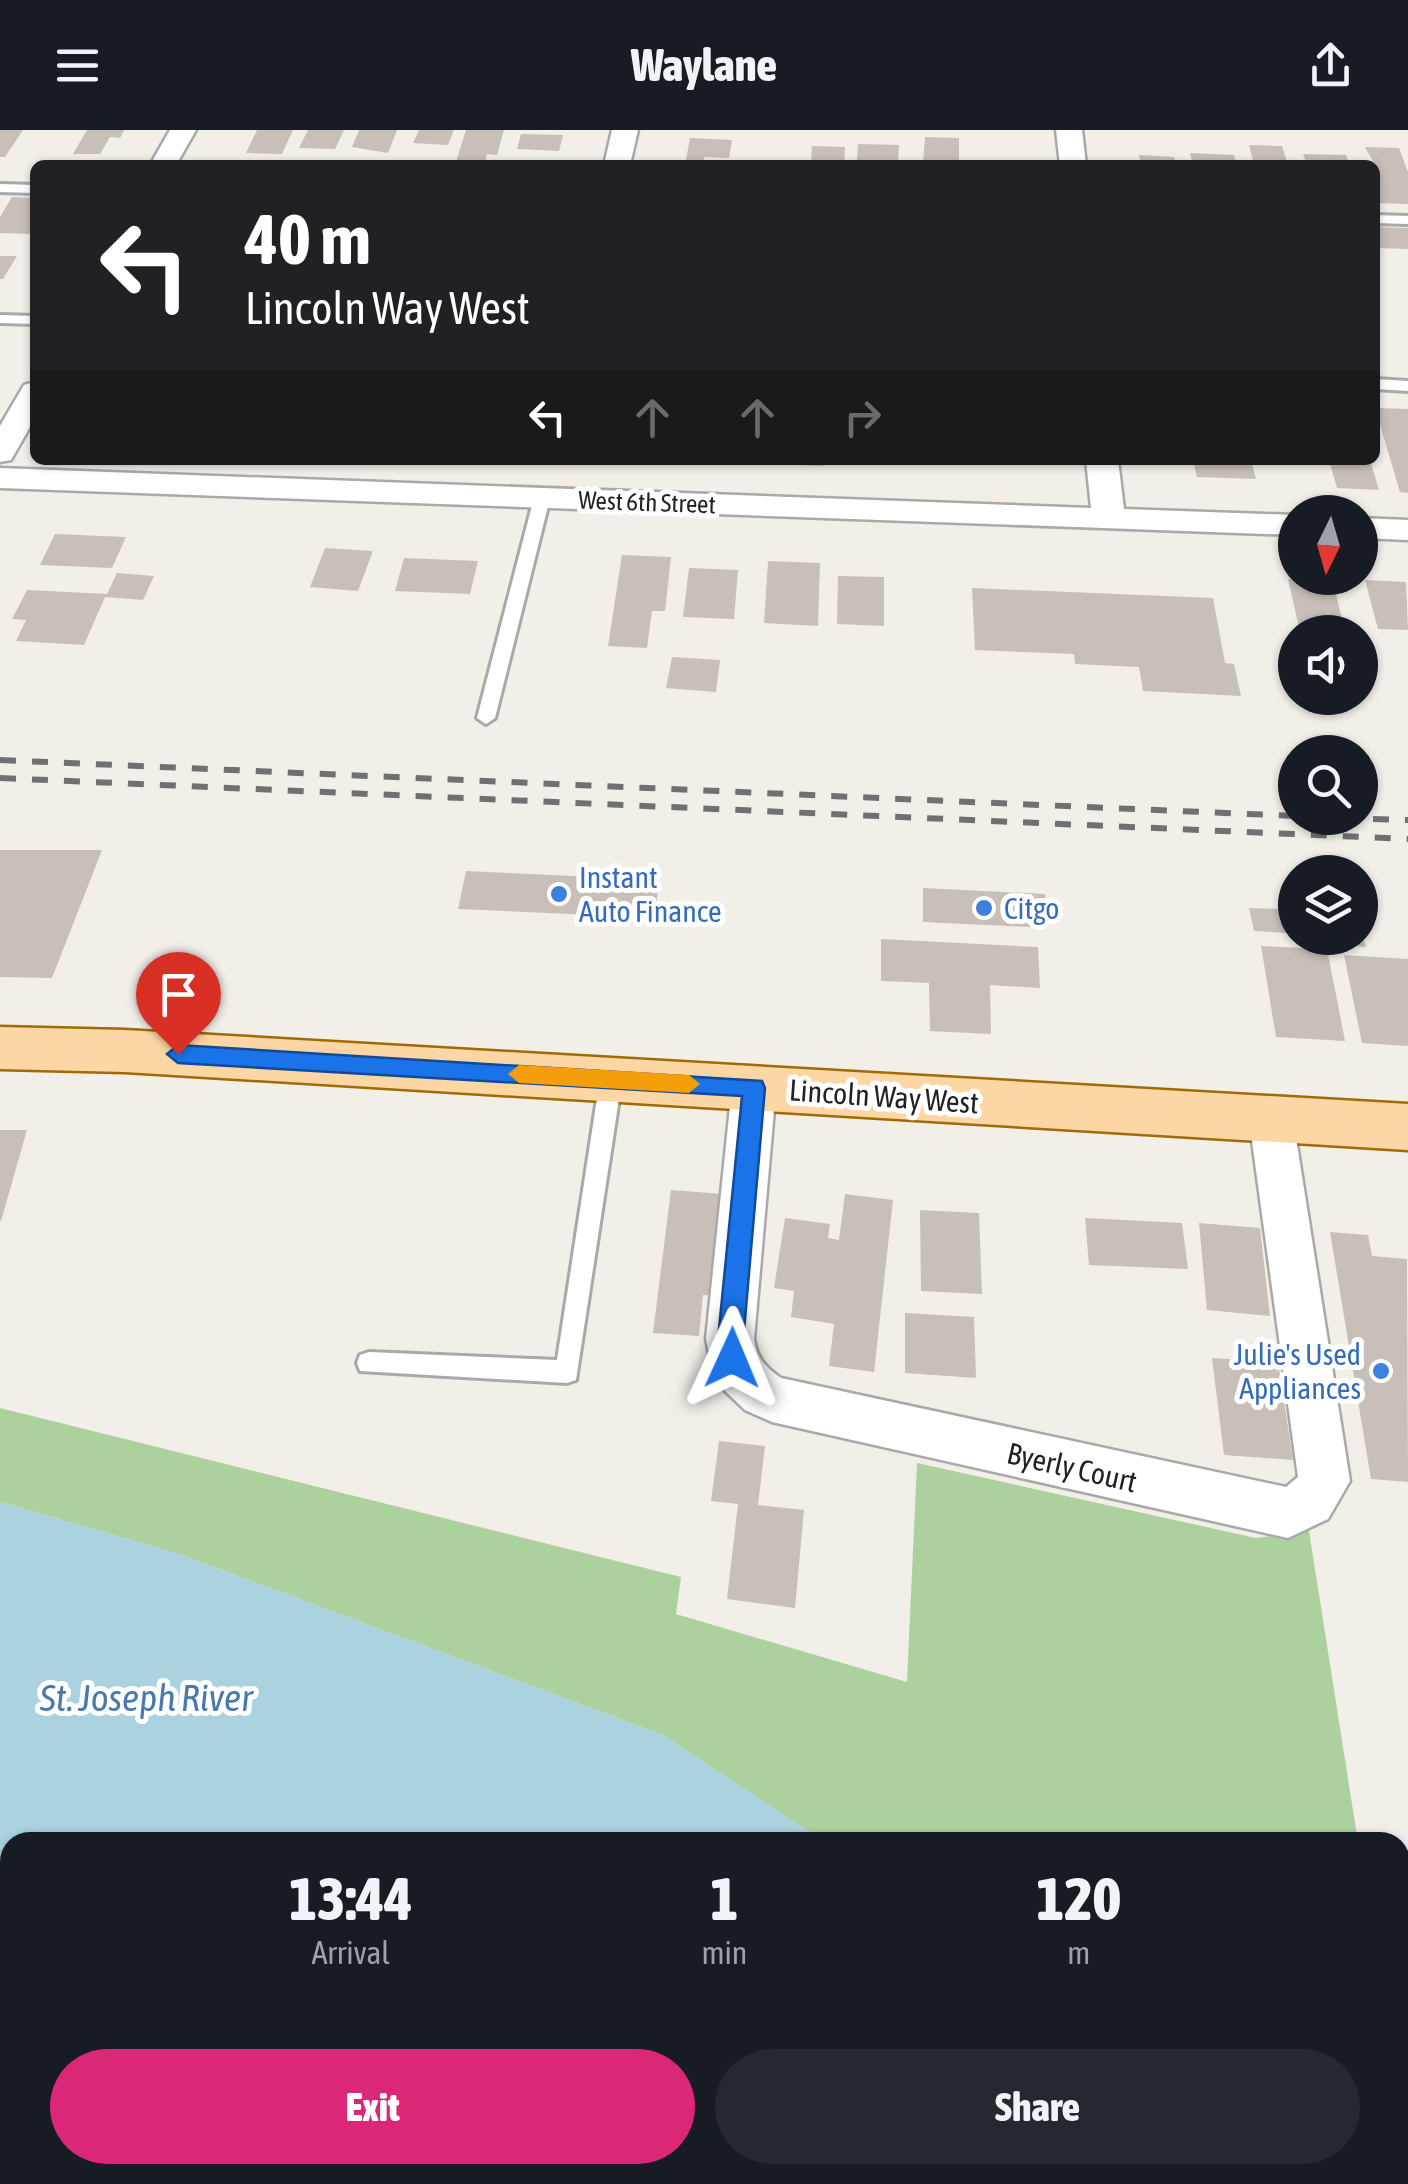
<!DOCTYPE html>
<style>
body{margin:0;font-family:"Asap Condensed",sans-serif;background:#242831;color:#f1f3f6;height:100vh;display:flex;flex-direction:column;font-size:38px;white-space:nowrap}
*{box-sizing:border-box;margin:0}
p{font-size:32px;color:#9ea1a6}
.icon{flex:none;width:55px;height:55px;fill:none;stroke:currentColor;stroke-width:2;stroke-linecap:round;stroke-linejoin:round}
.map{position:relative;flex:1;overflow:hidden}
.side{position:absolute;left:0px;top:1702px;width:1410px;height:352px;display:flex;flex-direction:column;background:#171b24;border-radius:30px 30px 0 0;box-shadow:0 2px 8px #0004}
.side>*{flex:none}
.top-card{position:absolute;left:30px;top:30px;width:1350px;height:305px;border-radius:15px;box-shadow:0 2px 8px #0004;background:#202124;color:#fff;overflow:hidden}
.needle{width:65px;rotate:185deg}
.tools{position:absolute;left:1278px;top:365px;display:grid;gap:20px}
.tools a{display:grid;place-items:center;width:100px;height:100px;border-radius:50%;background:#171b24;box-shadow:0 2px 8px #0004;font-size:50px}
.pin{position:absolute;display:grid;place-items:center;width:85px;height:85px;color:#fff;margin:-102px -42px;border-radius:50% 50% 50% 0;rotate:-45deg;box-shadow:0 0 10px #0007}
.pin .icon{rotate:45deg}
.me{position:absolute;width:110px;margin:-55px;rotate:1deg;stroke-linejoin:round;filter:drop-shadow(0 0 8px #0008)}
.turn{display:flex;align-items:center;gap:35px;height:210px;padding:0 50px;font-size:45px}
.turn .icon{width:130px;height:130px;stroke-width:2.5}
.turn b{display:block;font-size:70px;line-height:85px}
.lanes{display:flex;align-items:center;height:95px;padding:0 50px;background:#0003;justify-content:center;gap:50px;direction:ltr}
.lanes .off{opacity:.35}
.eta{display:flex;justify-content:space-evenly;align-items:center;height:170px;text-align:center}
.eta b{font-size:60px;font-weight:800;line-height:70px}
.cta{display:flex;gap:20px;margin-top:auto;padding:20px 50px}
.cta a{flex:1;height:115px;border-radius:60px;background:#db2777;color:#fff;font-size:40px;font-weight:800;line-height:115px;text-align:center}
.cta a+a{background:#242831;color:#f1f3f6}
header{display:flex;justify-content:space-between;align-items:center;height:130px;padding:0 50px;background:#171b24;font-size:45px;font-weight:800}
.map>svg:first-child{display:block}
.forest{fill:#add19e}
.water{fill:#aad3df}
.building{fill:#c7bfb8}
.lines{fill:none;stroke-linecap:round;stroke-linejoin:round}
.service-casing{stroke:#a9a9a9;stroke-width:6}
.minor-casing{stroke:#a9a9a9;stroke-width:5}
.primary-casing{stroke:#a06b00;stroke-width:5}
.service{fill:#fff;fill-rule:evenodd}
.minor{fill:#fff;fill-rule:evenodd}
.primary{fill:#fcd6a4;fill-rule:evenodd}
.rail{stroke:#707070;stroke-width:6;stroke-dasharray:16 16;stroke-linecap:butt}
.route{fill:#1a73e8;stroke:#114b97;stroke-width:2.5}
.slow{fill:#f59e0b}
.shop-dot{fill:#3f7fe0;stroke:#fff;stroke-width:4}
.labels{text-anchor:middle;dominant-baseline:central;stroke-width:10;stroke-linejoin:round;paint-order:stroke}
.far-street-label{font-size:25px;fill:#222;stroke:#fff}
.shop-label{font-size:30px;fill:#366cbe;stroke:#fff;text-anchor:start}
.street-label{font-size:30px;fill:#222;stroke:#fff}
.near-water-label{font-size:38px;font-style:italic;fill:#4a7aab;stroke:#fff}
</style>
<header><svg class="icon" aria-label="menu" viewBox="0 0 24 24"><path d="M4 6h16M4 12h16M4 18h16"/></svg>Waylane<svg class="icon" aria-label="share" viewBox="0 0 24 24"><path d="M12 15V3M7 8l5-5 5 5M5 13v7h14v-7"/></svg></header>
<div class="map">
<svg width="1408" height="2054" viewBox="0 0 1408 2054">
<rect width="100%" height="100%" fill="#f2efe9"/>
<g class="forest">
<polygon points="0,1278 681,1447 676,1484 907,1552 917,1333 1256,1408 1309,1401 1358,1712 824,1712 663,1605 179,1424 0,1372"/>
<polygon points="1400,1958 1408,1965 1408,2054 1263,2054 1254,2045 1400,2045"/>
</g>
<polygon class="water" points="0,1372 179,1424 663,1605 824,1712 10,1712 10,2045 1254,2045 1263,2054 0,2054"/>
<g class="building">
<polygon points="0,0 23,0 5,27 0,27"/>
<polygon points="87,0 124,0 120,8 110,7 100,24 73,24"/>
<polygon points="257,0 293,0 282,24 246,23"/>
<polygon points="308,0 344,0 335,19 299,18"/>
<polygon points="359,0 397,0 388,23 352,17"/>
<polygon points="419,0 454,0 448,15 413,13"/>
<polygon points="466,0 504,0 497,25 487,24 485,34 455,35"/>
<polygon points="521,4 563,5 559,21 517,19"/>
<polygon points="925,7 959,8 959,35 923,35"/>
<polygon points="690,8 732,10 729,28 704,27 703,35 685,35"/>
<polygon points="858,14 899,15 898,32 857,30"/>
<polygon points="1249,15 1282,16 1288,35 1254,35"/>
<polygon points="812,16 845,17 844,35 811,35"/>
<polygon points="1365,17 1399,18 1408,42 1408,74 1375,73 1375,53 1378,53 1375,35"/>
<polygon points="1190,23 1234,25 1237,35 1193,35"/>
<polygon points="1303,24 1346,25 1350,35 1307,35"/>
<polygon points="1139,25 1174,27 1176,35 1141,35"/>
<polygon points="12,67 35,68 35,97 31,104 0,103 0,87"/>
<polygon points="1375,97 1408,98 1408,119 1375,118"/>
<polygon points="0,126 17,126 3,149 0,149"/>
<polygon points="1375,278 1408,279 1408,363 1400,362"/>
<polygon points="779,330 823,330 823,336 779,334"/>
<polygon points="1193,330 1251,330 1256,349 1197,347"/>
<polygon points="1329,330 1370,330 1379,360 1337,358"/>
<polygon points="55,404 126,407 112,438 40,435"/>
<polygon points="325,418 373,421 358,461 310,457"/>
<polygon points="622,425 671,427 665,481 652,481 647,518 608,516"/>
<polygon points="404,428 478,431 470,464 395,461"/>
<polygon points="768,431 820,433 818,496 764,493"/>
<polygon points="689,438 738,440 734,489 683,487"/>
<polygon points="117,443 154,446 143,470 105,467 84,515 16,511 26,490 12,489 27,460 107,464"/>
<polygon points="838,446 884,447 884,496 837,494"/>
<polygon points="1288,449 1333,451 1345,502 1300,502"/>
<polygon points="1365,450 1406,452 1408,500 1378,499"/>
<polygon points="972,458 1213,468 1225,533 1234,534 1241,566 1143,561 1139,537 1075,534 1074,524 975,520"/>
<polygon points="672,527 720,530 716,562 666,558"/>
<polygon points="0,720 102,720 52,848 0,847"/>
<polygon points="466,741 659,750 654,795 592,792 593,785 458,779"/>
<polygon points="923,758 1045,764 1047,798 923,792"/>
<polygon points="1249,778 1283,779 1288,803 1254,801"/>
<polygon points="1360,797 1366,817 1330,814 1329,808 1360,808"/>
<polygon points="881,809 1038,817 1040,858 990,855 991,904 930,901 929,853 881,851"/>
<polygon points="1261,816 1327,819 1345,911 1276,907"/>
<polygon points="1344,825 1408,829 1408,916 1362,913"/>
<polygon points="0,1000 27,1000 1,1091 0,1091"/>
<polygon points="671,1060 723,1064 713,1166 703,1165 699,1206 653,1203"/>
<polygon points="845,1064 893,1070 874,1242 829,1236 834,1194 791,1187 794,1161 774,1158 785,1088 830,1094 828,1108 839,1110"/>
<polygon points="920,1080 979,1083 982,1164 921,1161"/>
<polygon points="1085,1088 1182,1093 1188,1139 1089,1135"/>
<polygon points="1199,1093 1260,1098 1270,1186 1207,1180"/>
<polygon points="1330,1102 1368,1105 1372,1126 1407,1129 1408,1352 1371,1349"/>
<polygon points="905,1183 974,1187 976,1248 905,1243"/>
<polygon points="1212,1228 1278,1232 1293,1330 1224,1325"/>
<polygon points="719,1311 765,1316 758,1375 804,1380 795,1478 727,1469 738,1374 711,1371"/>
</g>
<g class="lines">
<defs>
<g id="service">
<polygon points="0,54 35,55 35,63 0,62"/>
<polygon points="1375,85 1408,86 1408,94 1375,93"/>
<polygon points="0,185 35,186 35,194 0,193"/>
<polygon points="1375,249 1408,251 1408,261 1375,259"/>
<polygon points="542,363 550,368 495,588 486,594 477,588 534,368"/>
<polygon points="611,940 619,943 622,949 576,1250 567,1253 360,1241 357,1233 360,1225 369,1222 557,1230 600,949 603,943"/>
</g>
<g id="minor">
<polygon points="170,0 196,0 176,35 150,35"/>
<polygon points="612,0 638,0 630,35 604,35"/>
<polygon points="1056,0 1082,0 1086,35 1060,35"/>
<polygon points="35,252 35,288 11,330 0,332 0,296 24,255"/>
<polygon points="1086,330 1118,330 1124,379 1295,385 1295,405 0,358 0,338 1091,378"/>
<polygon points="1360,388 1408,390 1408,410 1360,408"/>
<path d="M 754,939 L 769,944 L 776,957 L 754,1209 C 757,1228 765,1237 781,1248 L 1286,1357 L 1298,1347 L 1249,989 L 1255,976 L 1271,971 L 1287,976 L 1293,989 L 1350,1351 L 1328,1389 L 1288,1408 L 772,1292 L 745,1280 L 725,1261 L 710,1229 L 706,1209 L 732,957 L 739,944 Z"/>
</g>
<polygon id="primary" points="0,897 125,900 1408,974 1408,1020 125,942 0,939"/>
</defs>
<use href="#service" class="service-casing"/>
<use href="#minor" class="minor-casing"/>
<use href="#primary" class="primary-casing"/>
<use href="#service" class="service"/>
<use href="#minor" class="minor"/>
<use href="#primary" class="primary"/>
<g class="rail">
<polyline points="0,630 1295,686"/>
<polyline points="0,648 1408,709"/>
<polyline points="1341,688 1408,690"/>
</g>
</g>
<polygon class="route" points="178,915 762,951 765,958 741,1236 732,1239 724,1236 718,1209 742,966 178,933 167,924"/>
<polygon class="slow" points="519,935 689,945 700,954 689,963 519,953 508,944"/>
<g class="shop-dot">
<circle cx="559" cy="764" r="10"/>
<circle cx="984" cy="778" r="10"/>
<circle cx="1381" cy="1241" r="10"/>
</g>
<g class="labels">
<g class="far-street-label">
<text transform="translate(647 372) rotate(2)">West 6th Street</text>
</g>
<g class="shop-label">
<text x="579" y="747">Instant<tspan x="579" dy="34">Auto Finance</tspan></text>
<text x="1004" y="778">Citgo</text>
<text x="1361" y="1224" text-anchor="end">Julie's Used<tspan x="1361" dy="34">Appliances</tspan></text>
</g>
<g class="street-label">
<text transform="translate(884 966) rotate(4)">Lincoln Way West</text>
<text transform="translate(1072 1337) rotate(13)">Byerly Court</text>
</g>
<g class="near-water-label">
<text x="146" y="1567">St. Joseph River</text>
</g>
</g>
</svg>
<div class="tools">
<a><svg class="needle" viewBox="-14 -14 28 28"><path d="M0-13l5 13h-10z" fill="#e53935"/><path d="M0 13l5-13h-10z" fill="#9ea1a6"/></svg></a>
<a><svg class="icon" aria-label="sound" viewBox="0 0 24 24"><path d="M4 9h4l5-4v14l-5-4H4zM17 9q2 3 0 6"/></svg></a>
<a><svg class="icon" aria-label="search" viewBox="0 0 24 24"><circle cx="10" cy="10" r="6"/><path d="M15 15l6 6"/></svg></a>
<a><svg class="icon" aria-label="layers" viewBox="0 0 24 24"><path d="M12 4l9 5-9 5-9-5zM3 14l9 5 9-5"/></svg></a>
</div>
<div class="pin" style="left:178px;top:924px;background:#d93025"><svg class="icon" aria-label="arrive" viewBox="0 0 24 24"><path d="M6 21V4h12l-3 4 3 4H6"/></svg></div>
<svg class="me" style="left:732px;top:1228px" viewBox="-20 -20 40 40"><path d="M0-17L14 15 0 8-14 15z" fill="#1a73e8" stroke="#fff" stroke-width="4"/></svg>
<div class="top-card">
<div class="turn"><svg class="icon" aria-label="left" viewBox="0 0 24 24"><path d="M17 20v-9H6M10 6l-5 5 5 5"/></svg><div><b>40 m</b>Lincoln Way West</div></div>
<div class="lanes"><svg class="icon" aria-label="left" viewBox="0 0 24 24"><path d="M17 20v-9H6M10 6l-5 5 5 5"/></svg><svg class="icon off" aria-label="ahead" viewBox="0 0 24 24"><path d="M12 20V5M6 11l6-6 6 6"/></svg><svg class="icon off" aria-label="ahead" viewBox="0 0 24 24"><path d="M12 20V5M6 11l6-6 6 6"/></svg><svg class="icon off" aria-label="right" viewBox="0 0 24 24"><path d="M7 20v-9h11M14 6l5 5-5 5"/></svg></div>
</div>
<section class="side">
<div class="eta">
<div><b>13:44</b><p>Arrival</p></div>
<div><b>1</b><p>min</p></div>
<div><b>120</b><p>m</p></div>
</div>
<div class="cta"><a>Exit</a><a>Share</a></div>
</section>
</div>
